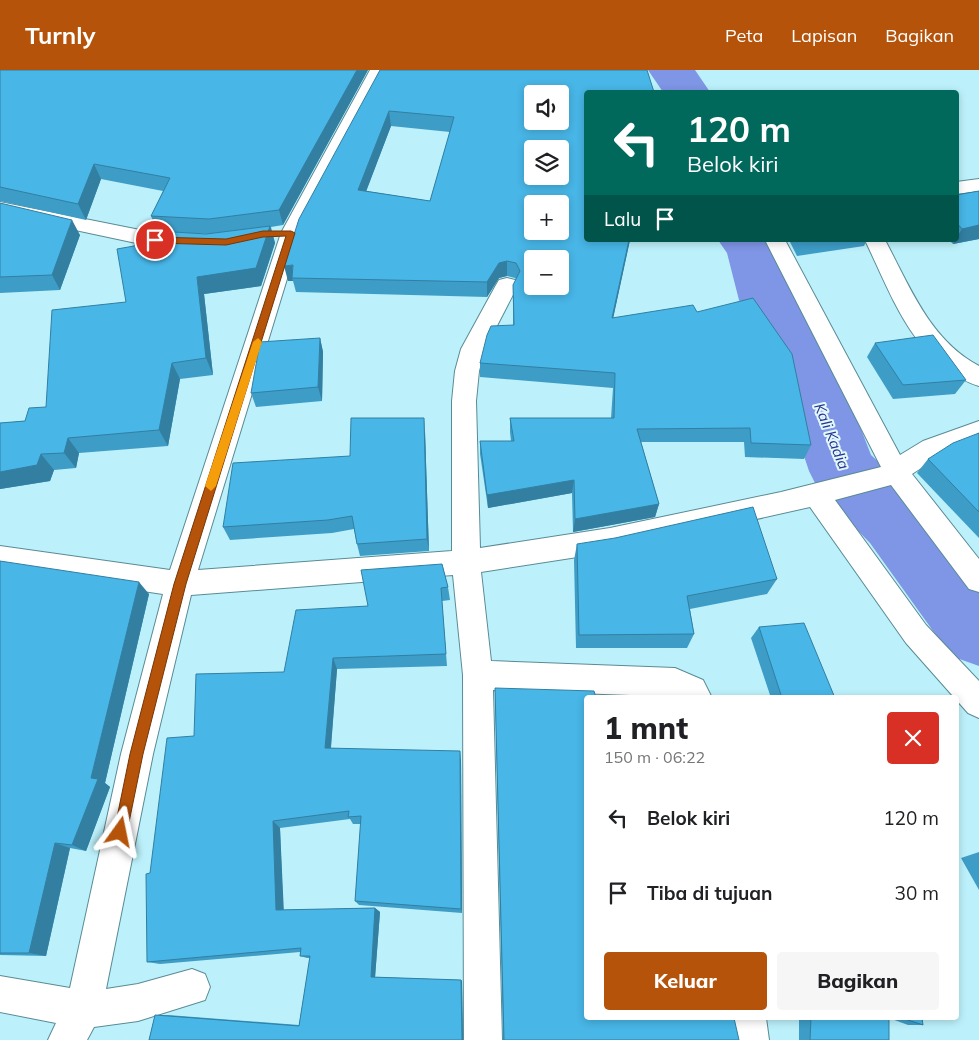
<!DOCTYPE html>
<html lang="id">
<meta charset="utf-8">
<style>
body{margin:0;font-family:Mulish,sans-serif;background:#f6f6f6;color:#202124;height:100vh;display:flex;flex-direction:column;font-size:19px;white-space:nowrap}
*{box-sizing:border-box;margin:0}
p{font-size:16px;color:#757577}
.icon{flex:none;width:28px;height:28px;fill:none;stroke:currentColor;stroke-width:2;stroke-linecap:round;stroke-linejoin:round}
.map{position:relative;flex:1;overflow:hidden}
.sheet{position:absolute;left:584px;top:625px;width:375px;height:325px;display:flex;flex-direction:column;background:#fff;border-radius:5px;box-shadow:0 2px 8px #0003}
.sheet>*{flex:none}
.top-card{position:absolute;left:584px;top:20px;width:375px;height:152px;border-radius:5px;box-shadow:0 2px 8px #0003;background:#00695c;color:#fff;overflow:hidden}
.buttons{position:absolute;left:524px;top:15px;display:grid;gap:10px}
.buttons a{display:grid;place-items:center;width:45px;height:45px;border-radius:5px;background:#fff;box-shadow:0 2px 8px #0003;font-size:25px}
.pin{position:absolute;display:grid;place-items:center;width:42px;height:42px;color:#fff;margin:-21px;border:2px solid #fff;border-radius:50%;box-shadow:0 1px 5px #0007}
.me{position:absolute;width:55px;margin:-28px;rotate:12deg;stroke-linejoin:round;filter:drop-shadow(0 0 4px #0008)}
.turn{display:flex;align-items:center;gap:18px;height:105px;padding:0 20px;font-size:22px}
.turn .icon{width:65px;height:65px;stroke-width:2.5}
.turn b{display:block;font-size:35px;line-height:42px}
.then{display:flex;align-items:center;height:48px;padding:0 20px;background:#0003;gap:10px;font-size:19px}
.round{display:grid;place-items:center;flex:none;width:52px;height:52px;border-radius:5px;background:#f6f6f6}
.headline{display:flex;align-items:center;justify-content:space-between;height:85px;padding:0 20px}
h1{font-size:30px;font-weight:800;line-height:38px}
.cta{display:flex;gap:10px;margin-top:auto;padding:10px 20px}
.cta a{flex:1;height:58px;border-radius:5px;background:#b45309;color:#fff;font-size:20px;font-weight:800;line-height:58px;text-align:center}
.cta a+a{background:#f6f6f6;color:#202124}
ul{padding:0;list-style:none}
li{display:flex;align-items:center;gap:15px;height:75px;padding:0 20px}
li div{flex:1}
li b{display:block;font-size:19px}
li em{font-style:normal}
header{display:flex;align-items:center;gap:30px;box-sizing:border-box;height:70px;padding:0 25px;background:#b45309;color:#fff}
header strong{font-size:24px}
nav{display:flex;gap:28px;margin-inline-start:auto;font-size:18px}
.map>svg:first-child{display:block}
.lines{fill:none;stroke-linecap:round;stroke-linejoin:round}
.river{fill:#7f95e6;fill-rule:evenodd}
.minor-casing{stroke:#598b95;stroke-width:2}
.minor{fill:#fff;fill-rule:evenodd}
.wall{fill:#3e9dc7;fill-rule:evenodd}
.shaded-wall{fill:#327fa2}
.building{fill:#48b6e7;stroke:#327fa2;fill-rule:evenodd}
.route{fill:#b45309;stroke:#753606}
.slow{fill:#f59e0b}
.labels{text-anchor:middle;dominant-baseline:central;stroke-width:4;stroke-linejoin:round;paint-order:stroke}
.water-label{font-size:15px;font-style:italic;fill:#283491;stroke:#e3f8fc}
</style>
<header>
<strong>Turnly</strong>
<nav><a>Peta</a><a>Lapisan</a><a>Bagikan</a></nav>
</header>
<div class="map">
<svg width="979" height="970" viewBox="0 0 979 970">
<rect width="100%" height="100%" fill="#bcf1fb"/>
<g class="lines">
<g class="river">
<polygon points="648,0 695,0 710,22 663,22"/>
<polygon points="718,170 776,170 782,180 798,227 828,274 871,385 920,431 979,502 979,596 951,586 870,473 819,421 809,401 767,275 739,230 727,183"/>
</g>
<defs>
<g id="minor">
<polygon points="370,0 388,0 301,163 198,500 452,481 452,331 455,301 461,279 496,215 499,210 507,208 515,210 518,215 485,279 479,301 476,331 480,478 610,458 781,422 881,397 765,170 785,170 900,385 923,371 979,351 979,371 941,385 912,404 979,489 979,522 969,519 891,415 835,430 926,555 979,611 979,648 968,643 906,573 810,437 610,482 481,502 491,591 675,598 703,610 712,628 493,620 502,970 464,970 463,605 453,505 191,525 153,684 106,919 138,914 192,899 205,904 210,917 205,930 138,951 94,957 87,970 48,970 56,953 0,942 0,906 70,918 121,684 163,524 0,500 0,476 170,500 281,163"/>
<polygon points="979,109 979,121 956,124 956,112"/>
<polygon points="0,132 155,163 182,166 185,171 182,176 155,177 0,144"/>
<path d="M 865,170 L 885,170 C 910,217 930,270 979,296 L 979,316 C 915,296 891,224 865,170 Z"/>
<polygon points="728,948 766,948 769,970 731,970"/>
</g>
</defs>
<use href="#minor" class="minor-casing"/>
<use href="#minor" class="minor"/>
</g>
<g class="wall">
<path d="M 0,0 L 368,0 L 283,155 L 271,157 L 275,173 L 261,216 L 204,224 L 213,305 L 180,309 L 168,376 L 79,383 L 76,398 L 54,400 L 50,411 L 0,419 L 0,353 L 25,351 L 46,337 L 126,232 L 134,176 L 157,161 L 151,146 L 163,121 L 101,109 L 86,150 L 0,131 ZM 167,162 L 210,164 L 206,164 Z"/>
<path d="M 380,0 L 647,0 L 586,170 L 630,170 L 613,248 L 697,242 L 811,375 L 804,389 L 745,387 L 744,372 L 641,372 L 659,434 L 655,447 L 573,462 L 572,423 L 488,438 L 480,384 L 480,371 L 511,371 L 510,362 L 510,348 L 611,348 L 613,318 L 480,307 L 480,293 L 513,255 L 513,215 L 516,209 L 515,208 L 507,206 L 499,208 L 487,227 L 296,222 L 293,211 L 288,211 ZM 391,56 L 450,62 L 430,131 L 366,121 Z"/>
<polygon points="979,121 979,169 953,174 949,170 956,170 956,125"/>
<polygon points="0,133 80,165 60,220 0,223"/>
<polygon points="789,170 867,170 864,176 797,186"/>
<polygon points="320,268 323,282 322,331 256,337 251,323"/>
<polygon points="875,273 966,310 955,324 893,329 867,287"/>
<polygon points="425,362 429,481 360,486 357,474 354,459 332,463 230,470 223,457 350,386"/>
<polygon points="979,363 979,468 917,403 928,389"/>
<polygon points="577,474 777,509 767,524 690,539 694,564 687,578 576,578 574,490"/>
<polygon points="0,491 149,524 105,713 110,717 86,781 70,778 46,886 0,885"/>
<polygon points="442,494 448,517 450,530 442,531 447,596 337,599 331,678 461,690 462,843 359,835 355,831 361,754 353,754 350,749 280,758 283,840 375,838 380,842 375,907 461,910 462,911 463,970 149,970 155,945 168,945 299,955 310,888 307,888 300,886 300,882 160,894 147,892 150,803 194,666 284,602 368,536"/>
<polygon points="759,557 835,628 771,628 751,568"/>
<polygon points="495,618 586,948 739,970 503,970"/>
<polygon points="979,782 979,820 961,788"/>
<polygon points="799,948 922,948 923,955 908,955 889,948 889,970 799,970"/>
</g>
<g class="shaded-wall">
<polygon points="357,0 368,0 283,155 279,140"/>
<polygon points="389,41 391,56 361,135 358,120"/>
<polygon points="94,94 101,109 86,150 78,134"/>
<polygon points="72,150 80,165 60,220 52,205"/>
<polygon points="979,155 979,169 953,174 955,170 956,170 956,168 962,159"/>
<polygon points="270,156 275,173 261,216 204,224 213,305 206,288 197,207"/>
<polygon points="629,170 630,170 610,263 612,248"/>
<polygon points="507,191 507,206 499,208 487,227 487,212 499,193"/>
<polygon points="293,195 292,208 293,211 288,211 284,196"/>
<polygon points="320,268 323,282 322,331 318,317"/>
<polygon points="172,293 180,309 168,376 159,360"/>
<polygon points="424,348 425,362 429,481 427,469"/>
<polygon points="68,368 79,383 76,398 64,383"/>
<polygon points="41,384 54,400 50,411 0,419 0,402"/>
<polygon points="574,410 572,423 488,438 487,425"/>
<polygon points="659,434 655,447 573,462 575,449"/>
<polygon points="139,512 149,524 105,713 110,717 86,781 72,775 91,708"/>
<polygon points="333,588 337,599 330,687 325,678"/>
<polygon points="460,681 461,690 462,843 461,839"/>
<polygon points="273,751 280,758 284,844 276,840"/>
<polygon points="55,773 70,778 46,886 29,883"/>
<polygon points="375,838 380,842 375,908 371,907"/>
<polygon points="461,910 462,911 463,970 462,970"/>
</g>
<g class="building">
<polygon points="0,0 357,0 279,140 209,149 151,146 170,108 94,94 78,134 0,117"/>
<path d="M 380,0 L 647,0 L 654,22 L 586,22 L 586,170 L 629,170 L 612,248 L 693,235 L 697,242 L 753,228 L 792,284 L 811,375 L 751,373 L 750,358 L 637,359 L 659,434 L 575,449 L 574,410 L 487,425 L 480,371 L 514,371 L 510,348 L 614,348 L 615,303 L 480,293 L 487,265 L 491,256 L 514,255 L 513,215 L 520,201 L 516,193 L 507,191 L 499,193 L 487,212 L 292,208 L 293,195 L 284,196 L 299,149 ZM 532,24 L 560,24 L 560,51 L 532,51 ZM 389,41 L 454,47 L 430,131 L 358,120 ZM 532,79 L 560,79 L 560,106 L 532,106 ZM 532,134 L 560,134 L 560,161 L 532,161 ZM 532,189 L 560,189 L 560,216 L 532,216 Z"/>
<polygon points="979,121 979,155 962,159 956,152 956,125"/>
<polygon points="0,133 72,150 52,205 0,207"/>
<polygon points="270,156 256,198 197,207 206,288 172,293 159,360 68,368 64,383 41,384 37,395 0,402 0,353 25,351 29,338 46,337 52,240 126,232 117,179 134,176 142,160 206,164"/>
<polygon points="933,265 966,310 903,315 875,273"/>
<polygon points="320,268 318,317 251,323 260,272"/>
<polygon points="351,348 424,348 427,469 357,474 352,446 328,450 223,457 233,393 350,386"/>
<polygon points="979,363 979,442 928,389 953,373"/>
<polygon points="753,437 777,509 687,526 694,564 579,565 577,474 615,468"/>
<polygon points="0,491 139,512 91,708 98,709 72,775 55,773 29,883 0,883"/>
<polygon points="442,494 448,517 441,518 446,584 333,588 325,678 460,681 461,839 355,831 361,746 348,747 349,741 273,751 276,840 375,838 371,907 461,910 462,970 149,970 155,945 299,956 310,886 300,886 301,878 147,892 146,804 150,803 167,668 194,666 196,604 284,602 296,540 368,536 361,500"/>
<polygon points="804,553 835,628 782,628 759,557"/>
<polygon points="495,618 594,621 596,628 586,628 586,948 734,948 739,970 504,970"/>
<polygon points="811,948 889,948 889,970 810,970"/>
<polygon points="902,948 922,948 923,955"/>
</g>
<polygon class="route" points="263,161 291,161 295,163 186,514 143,684 127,762 125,767 120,769 116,767 114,762 130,684 174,514 286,166 263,167 226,175 155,173 151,170 155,167 226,169"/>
<polygon class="slow" points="258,268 262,272 216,416 211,421 205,416 253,272"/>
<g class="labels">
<g class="water-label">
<text transform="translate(832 366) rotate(68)">Kali Kadia</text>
</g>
</g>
</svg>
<div class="buttons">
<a><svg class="icon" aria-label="sound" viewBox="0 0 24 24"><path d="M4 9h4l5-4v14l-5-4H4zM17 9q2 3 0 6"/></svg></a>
<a><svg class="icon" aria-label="layers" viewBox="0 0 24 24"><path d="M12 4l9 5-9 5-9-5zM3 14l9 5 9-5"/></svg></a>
<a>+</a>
<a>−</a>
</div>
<div class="pin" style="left:155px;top:170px;background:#d93025"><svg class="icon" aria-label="arrive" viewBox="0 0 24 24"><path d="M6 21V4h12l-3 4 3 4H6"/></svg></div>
<svg class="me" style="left:120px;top:762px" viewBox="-20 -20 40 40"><path d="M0-17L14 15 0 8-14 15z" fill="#b45309" stroke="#fff" stroke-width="4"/></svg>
<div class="top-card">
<div class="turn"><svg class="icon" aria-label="left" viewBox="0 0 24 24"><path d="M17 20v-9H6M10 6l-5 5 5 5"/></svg><div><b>120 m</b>Belok kiri</div></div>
<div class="then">Lalu<svg class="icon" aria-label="arrive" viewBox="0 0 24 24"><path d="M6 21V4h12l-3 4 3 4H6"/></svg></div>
</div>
<section class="sheet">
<div class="headline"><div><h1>1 mnt</h1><p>150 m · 06:22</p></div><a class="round" style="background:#d93025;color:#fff"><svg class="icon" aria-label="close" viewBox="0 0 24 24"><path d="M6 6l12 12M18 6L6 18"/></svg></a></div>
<ul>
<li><svg class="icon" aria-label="left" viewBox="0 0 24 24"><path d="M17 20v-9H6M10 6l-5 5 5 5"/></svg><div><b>Belok kiri</b></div><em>120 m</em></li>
<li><svg class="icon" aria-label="arrive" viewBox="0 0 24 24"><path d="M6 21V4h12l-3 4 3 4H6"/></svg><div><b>Tiba di tujuan</b></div><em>30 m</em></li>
</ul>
<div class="cta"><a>Keluar</a><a>Bagikan</a></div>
</section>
</div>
